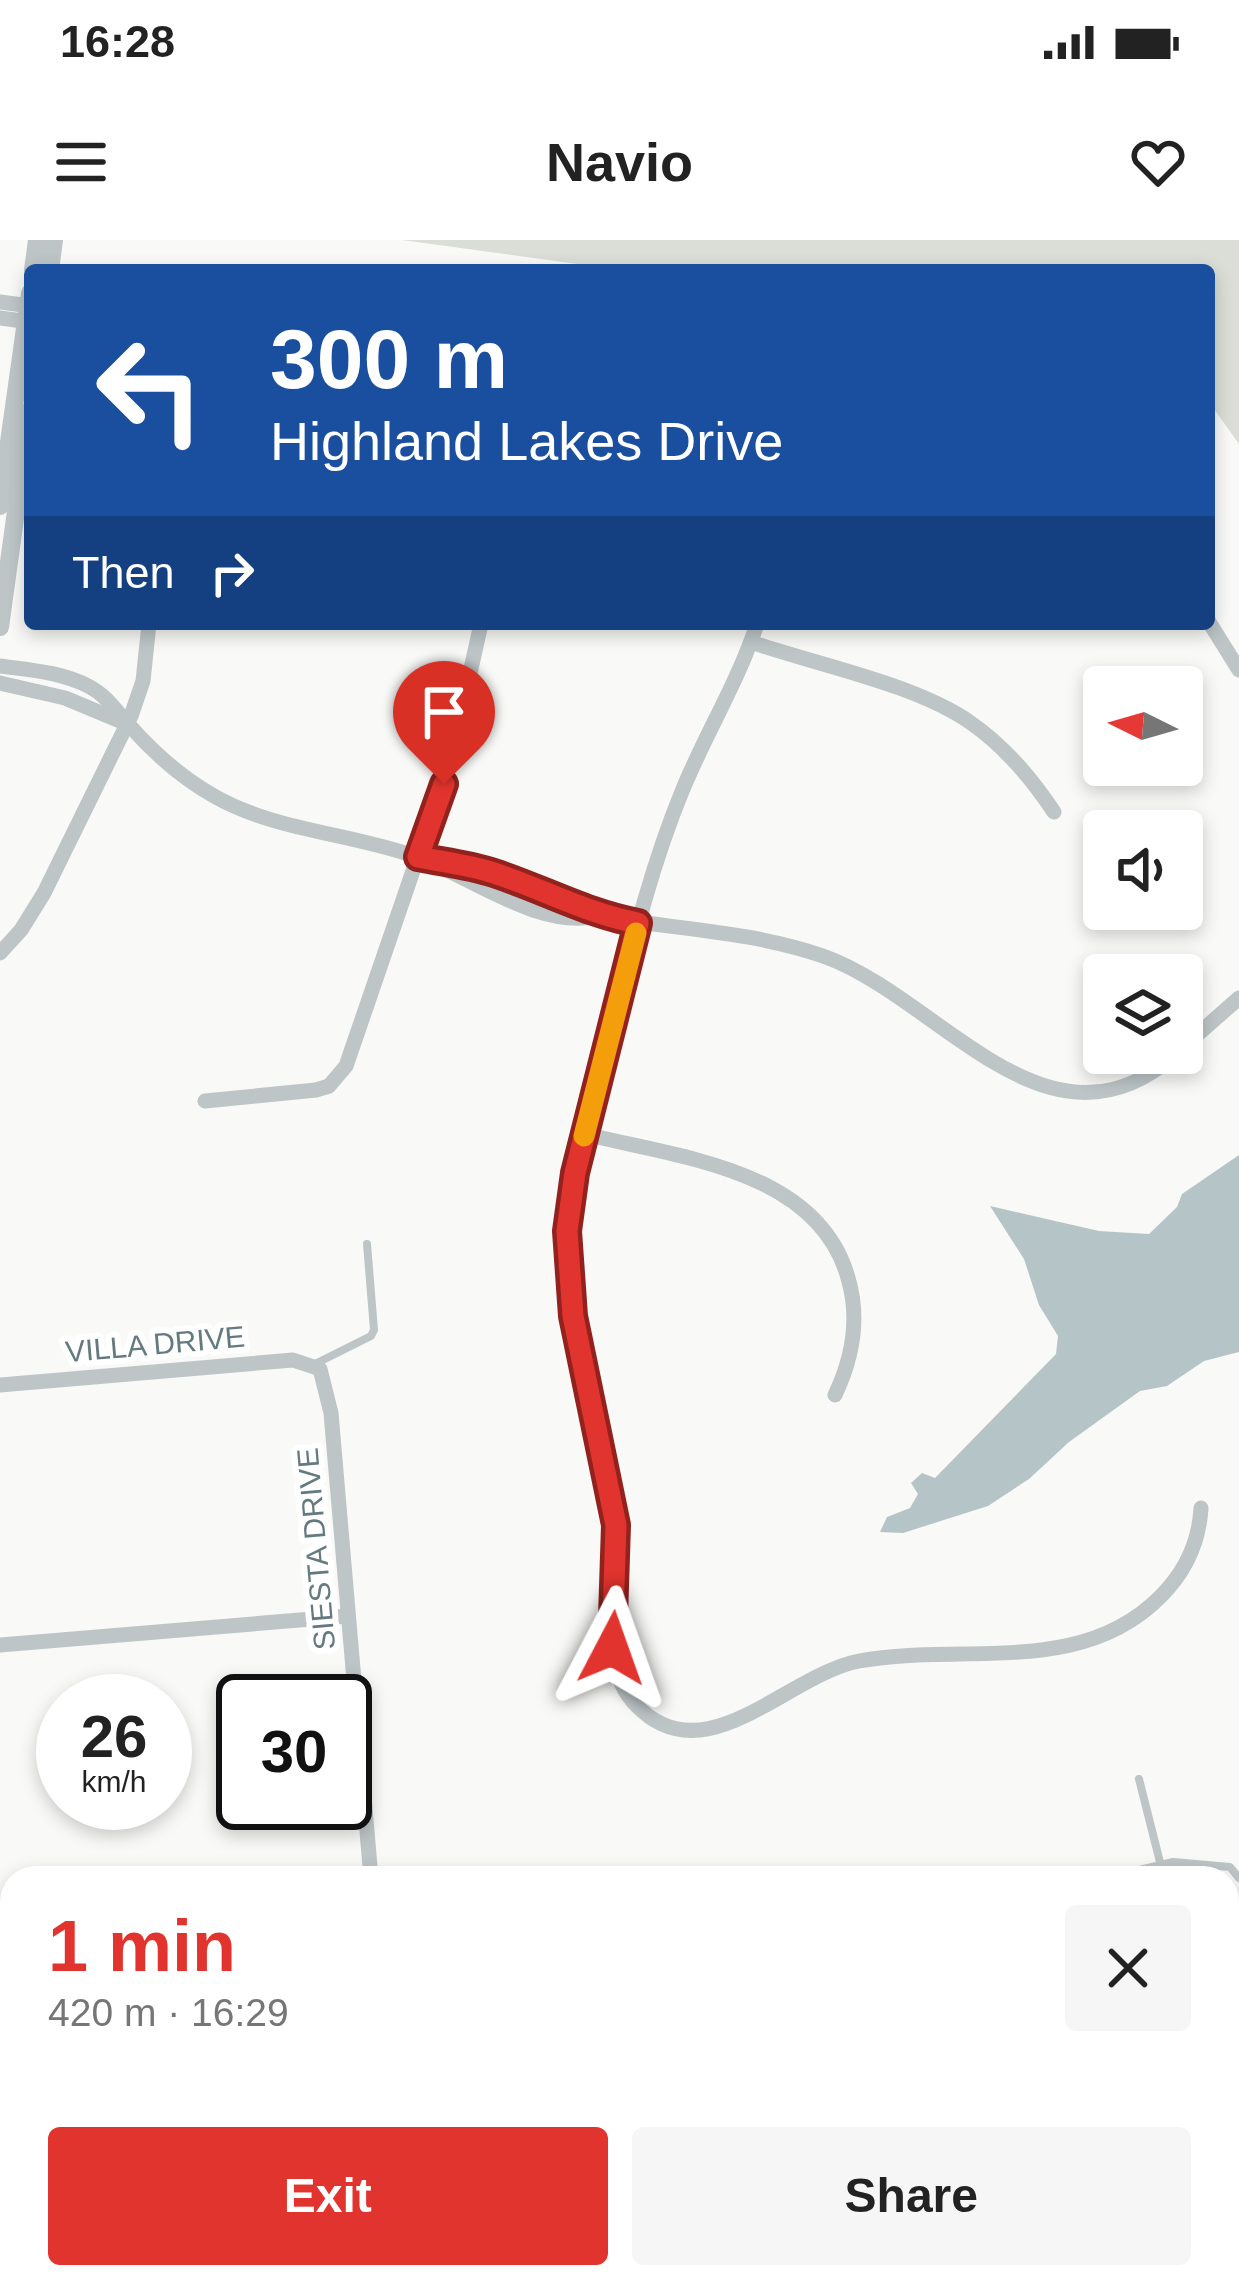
<!DOCTYPE html>
<meta charset="utf-8">
<style>
body{margin:0;font-family:Arial,sans-serif;background:#f6f6f6;color:#222;height:100vh;display:flex;flex-direction:column;font-size:45px;white-space:nowrap}
*{box-sizing:border-box;margin:0}
p{font-size:39px;color:#767676}
.icon{flex:none;width:66px;height:66px;fill:none;stroke:currentColor;stroke-width:2;stroke-linecap:round;stroke-linejoin:round}
.map{position:relative;flex:1;overflow:hidden}
.side{position:absolute;left:0px;top:1626px;width:1239px;height:423px;display:flex;flex-direction:column;background:#fff;border-radius:36px 36px 0 0;box-shadow:0 6px 18px #0003}
.side>*{flex:none}
.hud{position:absolute;left:24px;top:24px;width:1191px;height:366px;border-radius:12px;box-shadow:0 6px 18px #0003;background:#1a4fa0;color:#fff;overflow:hidden}
.needle{width:78px;rotate:275deg}
.controls{position:absolute;left:1083px;top:426px;display:grid;gap:24px}
.controls a{display:grid;place-items:center;width:120px;height:120px;border-radius:12px;background:#fff;box-shadow:0 6px 18px #0003;font-size:60px}
.speed{position:absolute;left:36px;top:1434px;display:flex;gap:24px;font-size:60px;font-weight:700;text-align:center}
.speed>*{display:grid;place-content:center;width:156px;height:156px;border-radius:50%;background:#fff;box-shadow:0 6px 18px #0003;line-height:1}
.speed small{font-size:30px;font-weight:400}
.speed .limit{border:6px solid #111;border-radius:18px;background:#fff;color:#111}
.pin{position:absolute;display:grid;place-items:center;width:102px;height:102px;color:#fff;margin:-123px -51px;border-radius:50% 50% 50% 0;rotate:-45deg;box-shadow:0 0 12px #0007}
.pin .icon{rotate:45deg}
.me{position:absolute;width:132px;margin:-66px;rotate:4deg;stroke-linejoin:round;filter:drop-shadow(0 0 9px #0008)}
.turn{display:flex;align-items:center;gap:42px;height:252px;padding:0 48px;font-size:54px}
.turn .icon{width:156px;height:156px;stroke-width:2.5}
.turn b{display:block;font-size:84px;line-height:102px}
.then{display:flex;align-items:center;height:114px;padding:0 48px;background:#0003;gap:24px;font-size:45px}
.round{display:grid;place-items:center;flex:none;width:126px;height:126px;border-radius:12px;background:#f6f6f6}
.headline{display:flex;align-items:center;justify-content:space-between;height:204px;padding:0 48px}
h1{font-size:72px;font-weight:700;line-height:90px;color:#e2342e}
.action{display:flex;gap:24px;margin-top:auto;padding:24px 48px}
.action a{flex:1;height:138px;border-radius:12px;background:#e2342e;color:#fff;font-size:48px;font-weight:700;line-height:138px;text-align:center}
.action a+a{background:#f6f6f6;color:#222}
.status{display:flex;justify-content:space-between;align-items:center;height:84px;padding:0 60px;background:#fff;direction:ltr}
.status svg{height:33px;fill:currentColor}
header{display:flex;justify-content:space-between;align-items:center;height:156px;padding:0 48px;background:#fff;font-size:54px;font-weight:700}
.map>svg:first-child{display:block}
.green{fill:#daded6}
.water{fill:#b5c5c7}
.lines{fill:none;stroke-linecap:round;stroke-linejoin:round}
.service{stroke:#bdc5c7;stroke-width:8}
.minor{stroke:#bdc5c7;stroke-width:15}
.tertiary{stroke:#bdc5c7;stroke-width:18}
.route-casing{stroke:#93221e;stroke-width:30}
.route{stroke:#e2342e;stroke-width:21}
.slow{stroke:#f59e0b;stroke-width:21}
.labels{text-anchor:middle;dominant-baseline:central;stroke-width:12;stroke-linejoin:round;paint-order:stroke}
.street-label{font-size:30px;fill:#647a81;stroke:#fff}
</style>
<div class="status"><b>16:28</b><svg viewBox="0 0 49 12"><path d="M0 12V9h3v3zM5 12V6h3v6zM10 12V3h3v9zM15 12V0h3v12zM26 1h20v11H26zM47 4h2v5h-2z"/></svg></div>
<header><svg class="icon" aria-label="menu" viewBox="0 0 24 24"><path d="M4 6h16M4 12h16M4 18h16"/></svg>Navio<svg class="icon" aria-label="heart" viewBox="0 0 24 24"><path d="M12 20l-8-8c-3-5 5-10 8-4 3-6 11-1 8 4z"/></svg></header>
<div class="map">
<svg width="1239" height="2047" viewBox="0 0 1239 2047">
<rect width="100%" height="100%" fill="#f9f9f7"/>
<polygon class="green" points="402,0 1239,0 1239,204 1209,162 1209,30 621,30"/>
<polygon class="water" points="1239,915 1239,1112 1204,1121 1167,1146 1140,1151 1069,1202 1029,1239 988,1266 903,1293 880,1292 887,1277 910,1268 918,1254 911,1243 922,1233 935,1238 1056,1114 1058,1096 1039,1065 1024,1019 990,966 1099,991 1149,994 1177,967 1182,954"/>
<g class="lines">
<g class="service">
<polyline points="315,1124 371,1096 374,1090 367,1004"/>
<polyline points="1139,1539 1164,1638"/>
<polyline points="1106,1638 1173,1622 1230,1627 1239,1638"/>
<polyline points="1227,1696 1239,1694"/>
<polyline points="1039,2037 1039,2047"/>
<polyline points="798,2047 798,2037"/>
<polyline points="928,2047 929,2037"/>
<polyline points="1045,2047 1061,2037"/>
</g>
<g class="minor">
<polyline points="0,62 30,66"/>
<polyline points="0,78 30,82"/>
<polyline points="1209,382 1239,430"/>
<path d="M 757,384 C 738,442 706,493 683,549 C 648,633 628,723 606,810 C 589,877 566,945 567,1015 C 568,1106 605,1193 616,1282 C 624,1340 591,1420 637,1466 C 705,1536 787,1435 859,1421 C 961,1402 1081,1438 1161,1356 C 1186,1331 1199,1303 1201,1268"/>
<path d="M 751,402 C 817,425 916,444 971,483 C 1004,506 1032,539 1054,572"/>
<path d="M 0,426 C 30,430 62,432 90,447 C 107,456 116,471 129,485 C 153,512 182,538 214,556 C 275,591 351,593 417,617 C 470,636 539,690 598,676 C 673,689 751,691 823,716 C 940,757 1049,929 1177,813"/>
<polyline points="0,443 65,458 125,483"/>
<path d="M 438,621 C 493,633 550,646 598,676"/>
<polyline points="0,713 21,690 44,653 131,476 143,441 149,384"/>
<polyline points="1182,808 1239,758"/>
<polyline points="205,861 316,850 329,846 346,826 450,523 481,384"/>
<path d="M 585,894 C 677,917 818,929 848,1038 C 860,1078 853,1117 835,1155"/>
<polyline points="0,1145 293,1120 320,1129 331,1173 371,1638"/>
<polyline points="0,1405 348,1376"/>
<polyline points="0,1667 12,1665"/>
<polyline points="0,1710 12,1720"/>
<polyline points="1227,1770 1239,1813"/>
<polyline points="423,2037 436,2047"/>
<polyline points="982,2037 983,2047"/>
<polyline points="669,2047 669,2037"/>
<polyline points="1226,2047 1239,2029"/>
</g>
<g class="tertiary">
<polyline points="33,30 37,0"/>
<polyline points="50,30 54,0"/>
<polyline points="0,266 30,53"/>
<polyline points="0,387 30,170"/>
</g>
</g>
<g class="lines">
<defs>
<path id="route" d="M 444,544 L 418,617 C 443,622 470,625 494,633 C 543,649 588,674 638,683 L 575,933 L 567,991 L 573,1076 L 616,1285 L 612,1408"/>
</defs>
<use href="#route" class="route-casing"/>
<use href="#route" class="route"/>
<polyline class="slow" points="584,896 636,693"/>
</g>
<g class="labels">
<g class="street-label">
<text transform="translate(155 1104) rotate(-5)">VILLA DRIVE</text>
<text transform="translate(316 1309) rotate(-95)">SIESTA DRIVE</text>
</g>
</g>
</svg>
<div class="controls">
<a><svg class="needle" viewBox="-14 -14 28 28"><path d="M0-13l5 13h-10z" fill="#e53935"/><path d="M0 13l5-13h-10z" fill="#767676"/></svg></a>
<a><svg class="icon" aria-label="sound" viewBox="0 0 24 24"><path d="M4 9h4l5-4v14l-5-4H4zM17 9q2 3 0 6"/></svg></a>
<a><svg class="icon" aria-label="layers" viewBox="0 0 24 24"><path d="M12 4l9 5-9 5-9-5zM3 14l9 5 9-5"/></svg></a>
</div>
<div class="speed"><div>26<small>km/h</small></div><div class="limit">30</div></div>
<div class="pin" style="left:444px;top:544px;background:#d93025"><svg class="icon" aria-label="arrive" viewBox="0 0 24 24"><path d="M6 21V4h12l-3 4 3 4H6"/></svg></div>
<svg class="me" style="left:612px;top:1408px" viewBox="-20 -20 40 40"><path d="M0-17L14 15 0 8-14 15z" fill="#e2342e" stroke="#fff" stroke-width="4"/></svg>
<div class="hud">
<div class="turn"><svg class="icon" aria-label="left" viewBox="0 0 24 24"><path d="M17 20v-9H6M10 6l-5 5 5 5"/></svg><div><b>300 m</b>Highland Lakes Drive</div></div>
<div class="then">Then<svg class="icon" aria-label="right" viewBox="0 0 24 24"><path d="M7 20v-9h11M14 6l5 5-5 5"/></svg></div>
</div>
<section class="side">
<div class="headline"><div><h1>1 min</h1><p>420 m · 16:29</p></div><a class="round"><svg class="icon" aria-label="close" viewBox="0 0 24 24"><path d="M6 6l12 12M18 6L6 18"/></svg></a></div>
<div class="action"><a>Exit</a><a>Share</a></div>
</section>
</div>
